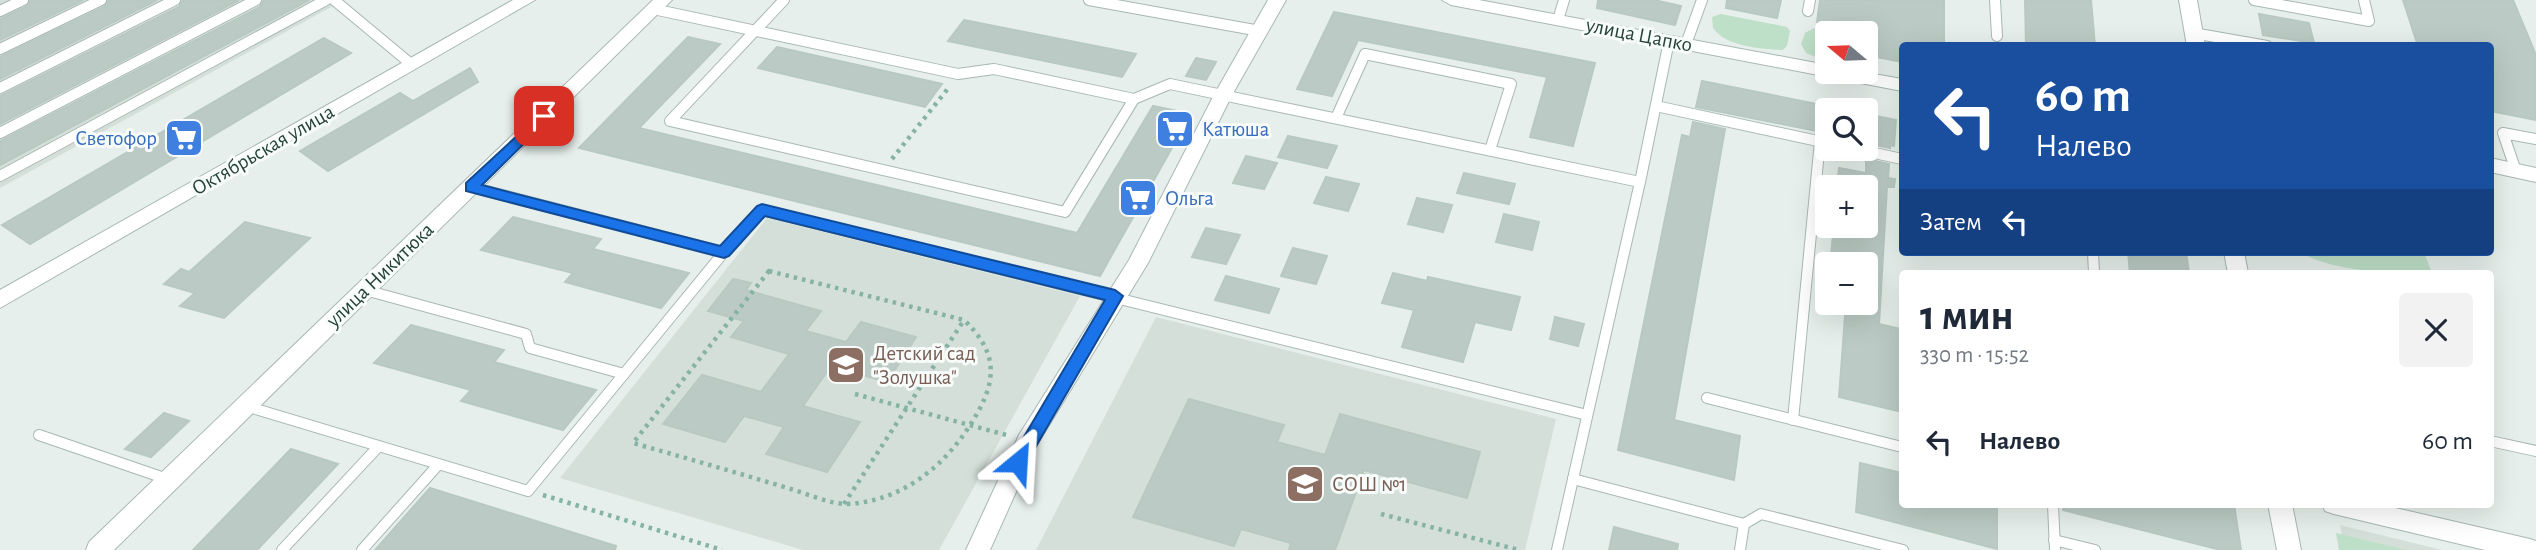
<!DOCTYPE html>
<html lang="ru">
<meta charset="utf-8">
<style>
body{margin:0;font-family:"Alegreya Sans",sans-serif;background:#f2f2f3;color:#1f2937;height:100vh;display:flex;flex-direction:column;font-size:26px;white-space:nowrap}
*{box-sizing:border-box;margin:0}
p{font-size:23px;color:#747a83}
.icon{flex:none;width:38px;height:38px;fill:none;stroke:currentColor;stroke-width:2;stroke-linecap:round;stroke-linejoin:round}
.map{position:relative;flex:1;overflow:hidden}
.panel{position:absolute;left:1899px;top:270px;width:595px;height:238px;display:flex;flex-direction:column;background:#fff;border-radius:7px;box-shadow:0 7px 28px #0002}
.panel>*{flex:none}
.top-card{position:absolute;left:1899px;top:42px;width:595px;height:214px;border-radius:7px;box-shadow:0 7px 28px #0002;background:#1a4fa0;color:#fff;overflow:hidden}
.needle{width:46px;rotate:289deg}
.buttons{position:absolute;left:1815px;top:21px;display:grid;gap:14px}
.buttons a{display:grid;place-items:center;width:63px;height:63px;border-radius:7px;background:#fff;box-shadow:0 7px 28px #0002;font-size:35px}
.pin{position:absolute;display:grid;place-items:center;width:60px;height:60px;color:#fff;margin:-30px;border-radius:14px;box-shadow:0 4px 10px #0006}
.me{position:absolute;width:77px;margin:-38px;rotate:27deg;stroke-linejoin:round;filter:drop-shadow(0 0 5px #0008)}
.turn{display:flex;align-items:center;gap:24px;height:147px;padding:0 21px;font-size:32px}
.turn .icon{width:91px;height:91px;stroke-width:2.5}
.turn b{display:block;font-size:49px;line-height:60px}
.then{display:flex;align-items:center;height:66px;padding:0 21px;background:#0003;gap:14px;font-size:26px}
.round{display:grid;place-items:center;flex:none;width:74px;height:74px;border-radius:7px;background:#f2f2f3}
.headline{display:flex;align-items:center;justify-content:space-between;height:119px;padding:0 21px}
h1{font-size:42px;font-weight:700;line-height:52px}
ul{padding:0;list-style:none}
li{display:flex;align-items:center;gap:21px;height:105px;padding:0 21px}
li div{flex:1}
li b{display:block;font-size:26px}
li em{font-style:normal}
.map>svg:first-child{display:block}
.built{fill:#d4dfda}
.green{fill:#bfe0c8}
.building{fill:#bbcac4;stroke:#b8c9c2;stroke-width:2}
.lines{fill:none;stroke-linecap:round;stroke-linejoin:round}
.service-casing{stroke:#a8b8b2;stroke-width:12}
.minor-casing{stroke:#a8b8b2;stroke-width:2}
.tertiary-casing{stroke:#a8b8b2;stroke-width:2}
.path{stroke:#86b3a5;stroke-width:4.5;stroke-dasharray:3.5 5;stroke-linecap:butt}
.service{stroke:#fff;stroke-width:10}
.minor{fill:#fff;fill-rule:evenodd}
.tertiary{fill:#fff;fill-rule:evenodd}
.route{fill:#1a73e8;stroke:#114b97;stroke-width:2}
.labels{text-anchor:middle;dominant-baseline:central;stroke-width:6;stroke-linejoin:round;paint-order:stroke}
.street-label{font-size:21px;fill:#24423a;stroke:#f7fbf9}
.shop-label{font-size:21px;fill:#366cbe;stroke:#f7fbf9;text-anchor:start}
.education-label{font-size:21px;fill:#785e54;stroke:#f7fbf9;text-anchor:start}
</style>
<div class="map">
<svg width="2536" height="550" viewBox="0 0 2536 550">
<rect width="100%" height="100%" fill="#e6efeb"/>
<g class="built">
<polygon points="0,0 344,0 0,188"/>
<polygon points="767,218 1080,296 939,550 803,550 560,478"/>
<polygon points="1156,317 1556,419 1525,550 1036,550"/>
<polygon points="2340,525 2442,550 2345,550"/>
</g>
<g class="green">
<path d="M 1721,14 L 1787,27 L 1790,31 L 1787,46 L 1783,50 C 1762,49 1726,47 1713,28 L 1712,17 Z"/>
<polygon points="1816,27 1836,33 1827,33 1827,62 1806,53 1801,44 1805,33"/>
<path d="M 2299,252 L 2424,252 L 2432,273 C 2389,273 2338,273 2299,252 Z"/>
<polygon points="2336,533 2407,550 2339,550"/>
</g>
<g class="building">
<polygon points="31,0 83,0 0,40 0,19 26,7"/>
<polygon points="109,0 157,0 0,79 0,57 104,7"/>
<polygon points="183,0 239,0 0,124 0,96 179,7"/>
<polygon points="264,0 309,0 0,165 0,141 260,7"/>
<polygon points="1598,0 1654,0 1681,6 1675,25 1597,8"/>
<polygon points="1727,0 1781,0 1777,18 1726,8"/>
<polygon points="1820,0 1944,0 1944,46 1902,46 1902,62 1866,55 1866,33 1862,31 1817,22"/>
<polygon points="2025,0 2091,0 2095,46 2026,46"/>
<polygon points="2403,0 2513,0 2536,55 2536,120 2490,111 2490,46 2418,46"/>
<polygon points="1334,12 1595,63 1573,146 1530,137 1547,77 1358,40 1332,96 1297,89"/>
<polygon points="2259,14 2309,23 2314,43 2263,35"/>
<polygon points="964,20 1136,54 1122,77 948,41"/>
<polygon points="688,37 720,44 639,128 1077,233 1153,106 1191,114 1100,276 579,148"/>
<polygon points="324,38 351,53 30,244 2,225"/>
<polygon points="777,47 942,84 925,107 758,68"/>
<polygon points="1196,58 1216,62 1206,80 1186,76"/>
<polygon points="470,68 478,82 328,171 300,151 400,93 413,101"/>
<polygon points="1702,81 1827,106 1827,133 1696,107"/>
<polygon points="1866,114 1896,120 1894,146 1890,145 1890,148 1866,143"/>
<polygon points="1693,122 1725,129 1674,420 1740,436 1734,480 1618,450 1682,135 1690,137"/>
<polygon points="1288,136 1337,146 1327,168 1278,157"/>
<polygon points="1246,156 1277,163 1264,189 1233,183"/>
<polygon points="1866,159 1889,164 1888,178 1895,179 1894,187 1887,187 1879,324 1901,329 1898,411 1839,397 1846,303 1866,303 1866,264 1830,264 1834,226 1866,226 1866,187 1837,187 1839,168 1866,173"/>
<polygon points="1464,173 1515,184 1509,204 1457,193"/>
<polygon points="1326,177 1359,184 1348,211 1314,203"/>
<polygon points="1417,198 1452,205 1443,232 1408,224"/>
<polygon points="1504,214 1539,222 1532,250 1496,242"/>
<polygon points="513,217 601,239 593,249 689,273 661,308 565,282 573,273 481,250"/>
<polygon points="245,222 310,238 224,318 180,306 195,293 164,284 181,269 189,272"/>
<polygon points="1206,228 1240,235 1226,264 1192,257"/>
<polygon points="1293,248 1327,256 1316,284 1281,276"/>
<polygon points="2128,252 2186,252 2189,273 2130,273"/>
<polygon points="1393,273 1427,281 1428,277 1520,297 1511,330 1475,322 1463,362 1402,347 1414,310 1382,303"/>
<polygon points="1226,276 1279,289 1269,313 1215,300"/>
<polygon points="733,279 751,283 746,290 821,311 806,331 846,342 861,322 916,337 887,382 831,366 803,406 860,422 827,472 766,454 784,427 744,416 725,442 663,424 702,375 761,392 789,354 731,337 744,321 708,311"/>
<polygon points="1555,317 1584,324 1578,346 1550,339"/>
<polygon points="411,325 504,350 494,362 596,390 563,430 461,401 471,390 374,363"/>
<polygon points="1189,399 1284,425 1277,442 1325,455 1340,414 1480,452 1467,498 1364,470 1335,550 1289,550 1291,543 1241,529 1234,546 1133,517"/>
<polygon points="164,413 189,421 151,457 125,449"/>
<polygon points="291,449 338,464 257,550 193,550"/>
<polygon points="1860,463 1902,473 1902,504 1997,504 1997,549 1856,512"/>
<polygon points="430,488 616,546 615,550 375,550"/>
<polygon points="2064,504 2234,504 2241,550 2221,550 2063,510"/>
<polygon points="1614,527 1678,544 1677,550 1609,550"/>
</g>
<g class="lines">
<defs>
<g id="service">
<polyline points="334,0 411,64"/>
<polyline points="784,0 670,121 1065,212 1134,99"/>
<polyline points="1089,0 1260,31"/>
<polyline points="1995,0 1997,36"/>
<polyline points="2254,0 2369,21 2364,0"/>
<polyline points="653,9 958,74 994,69 1134,99 1170,84 1640,182 1669,41"/>
<polyline points="0,11 23,0"/>
<polyline points="1808,11 1810,0"/>
<polyline points="1558,20 1564,0"/>
<polyline points="2193,33 2267,46"/>
<polyline points="1686,44 1702,0"/>
<polyline points="0,49 101,0"/>
<polyline points="0,88 175,0"/>
<polyline points="1656,106 1827,143"/>
<polyline points="1336,118 1365,54 1511,84 1490,150"/>
<polyline points="0,133 256,0"/>
<polyline points="1856,149 1902,159"/>
<polyline points="2516,171 2503,133 2536,139"/>
<polyline points="0,176 326,0"/>
<polyline points="724,252 762,210 1587,415"/>
<polyline points="2093,252 2094,273"/>
<polyline points="365,290 526,334 530,348 624,374 724,252 471,187"/>
<polyline points="1707,398 1902,447"/>
<polyline points="246,406 528,491 624,374"/>
<polyline points="1793,420 1820,141"/>
<polyline points="39,435 170,480"/>
<polyline points="2490,441 2536,451"/>
<polyline points="1573,479 1744,524 1740,550"/>
<polyline points="2053,504 2055,550"/>
<polyline points="1744,524 1761,514 1903,550"/>
<polyline points="2054,540 2095,550"/>
<polyline points="282,550 378,447"/>
<polyline points="362,550 438,465"/>
<polyline points="1557,550 1640,182"/>
</g>
<g id="minor">
<polygon points="513,0 535,0 0,308 0,290"/>
<polygon points="653,0 672,0 114,550 86,550 89,542"/>
<polygon points="1268,0 1286,0 1232,95 1148,263 1037,445 990,550 966,550 1019,435 1129,260 1214,95"/>
<polygon points="1442,0 1479,0 1827,65 1827,72 1863,72 1902,79 1902,91 1451,5"/>
<polygon points="2322,504 2378,504 2530,539 2536,541 2536,550 2485,550 2334,514 2325,511"/>
</g>
<g id="tertiary">
<polygon points="2179,0 2197,0 2205,46 2187,46"/>
<polygon points="2490,158 2536,168 2536,182 2490,172"/>
<polygon points="2224,252 2244,252 2248,273 2228,273"/>
<polygon points="2268,504 2292,504 2301,550 2277,550"/>
</g>
</defs>
<use href="#service" class="service-casing"/>
<use href="#minor" class="minor-casing"/>
<use href="#tertiary" class="tertiary-casing"/>
<g class="path">
<polyline points="892,159 950,86"/>
<path d="M 769,271 L 964,320 C 993,348 999,373 979,410 C 952,460 907,501 847,504 C 830,504 808,494 791,489 C 738,473 686,458 633,443 Z"/>
<polyline points="855,394 1010,436"/>
<polyline points="543,495 722,550"/>
<polyline points="844,504 964,320"/>
<polyline points="1381,514 1519,550"/>
</g>
<use href="#service" class="service"/>
<use href="#minor" class="minor"/>
<use href="#tertiary" class="tertiary"/>
</g>
<polygon class="route" points="544,111 551,116 549,119 482,185 720,246 757,206 762,204 1115,290 1123,296 1024,467 1012,467 1009,462 1012,457 1105,300 765,216 729,256 724,258 466,191 466,183"/>
<defs>
<symbol id="supermarket-square" viewBox="-11 -11 22 22"><rect x="-9" y="-9" width="18" height="18" rx="4" fill="#3f7fe0" stroke="#f7fbf9"/><path d="M-6-5.5h2.5l.6 2H6L4.5 2H-2.5L-4.4-4H-6ZM-1.5 3.2a1.3 1.3 0 1 0 .1 0ZM3 3.2a1.3 1.3 0 1 0 .1 0Z" fill="#fff"/></symbol>
<symbol id="school-square" viewBox="-11 -11 22 22"><rect x="-9" y="-9" width="18" height="18" rx="4" fill="#8d6e63" stroke="#f7fbf9"/><path d="M0-5L7-2L0 1L-7-2ZM-4 1L0 2.5L4 1V4Q0 6-4 4Z" fill="#fff"/></symbol>
</defs>
<g fill-rule="evenodd">
<use href="#supermarket-square" x="1153" y="107" width="44" height="44"/>
<use href="#supermarket-square" x="162" y="116" width="44" height="44"/>
<use href="#supermarket-square" x="1116" y="176" width="44" height="44"/>
<use href="#school-square" x="824" y="343" width="44" height="44"/>
<use href="#school-square" x="1283" y="462" width="44" height="44"/>
</g>
<g class="labels">
<g class="street-label">
<text transform="translate(1639 35) rotate(11)">улица Цапко</text>
<text transform="translate(263 150) rotate(-30)">Октябрьская улица</text>
<text transform="translate(380 275) rotate(-44)">улица Никитюка</text>
</g>
<g class="shop-label">
<text x="1202" y="129">Катюша</text>
<text x="157" y="138" text-anchor="end">Светофор</text>
<text x="1165" y="198">Ольга</text>
</g>
<g class="education-label">
<text x="873" y="353">Детский сад<tspan x="873" dy="24">"Золушка"</tspan></text>
<text x="1332" y="484">СОШ №1</text>
</g>
</g>
</svg>
<div class="buttons">
<a><svg class="needle" viewBox="-14 -14 28 28"><path d="M0-13l5 13h-10z" fill="#e53935"/><path d="M0 13l5-13h-10z" fill="#747a83"/></svg></a>
<a><svg class="icon" aria-label="search" viewBox="0 0 24 24"><circle cx="10" cy="10" r="6"/><path d="M15 15l6 6"/></svg></a>
<a>+</a>
<a>−</a>
</div>
<div class="pin" style="left:544px;top:116px;background:#d93025"><svg class="icon" aria-label="arrive" viewBox="0 0 24 24"><path d="M6 21V4h12l-3 4 3 4H6"/></svg></div>
<svg class="me" style="left:1018px;top:462px" viewBox="-20 -20 40 40"><path d="M0-17L14 15 0 8-14 15z" fill="#1a73e8" stroke="#fff" stroke-width="4"/></svg>
<div class="top-card">
<div class="turn"><svg class="icon" aria-label="left" viewBox="0 0 24 24"><path d="M17 20v-9H6M10 6l-5 5 5 5"/></svg><div><b>60 m</b>Налево</div></div>
<div class="then">Затем<svg class="icon" aria-label="left" viewBox="0 0 24 24"><path d="M17 20v-9H6M10 6l-5 5 5 5"/></svg></div>
</div>
<section class="panel">
<div class="headline"><div><h1>1 мин</h1><p>330 m · 15:52</p></div><a class="round"><svg class="icon" aria-label="close" viewBox="0 0 24 24"><path d="M6 6l12 12M18 6L6 18"/></svg></a></div>
<ul>
<li><svg class="icon" aria-label="left" viewBox="0 0 24 24"><path d="M17 20v-9H6M10 6l-5 5 5 5"/></svg><div><b>Налево</b></div><em>60 m</em></li>
</ul>
</section>
</div>
